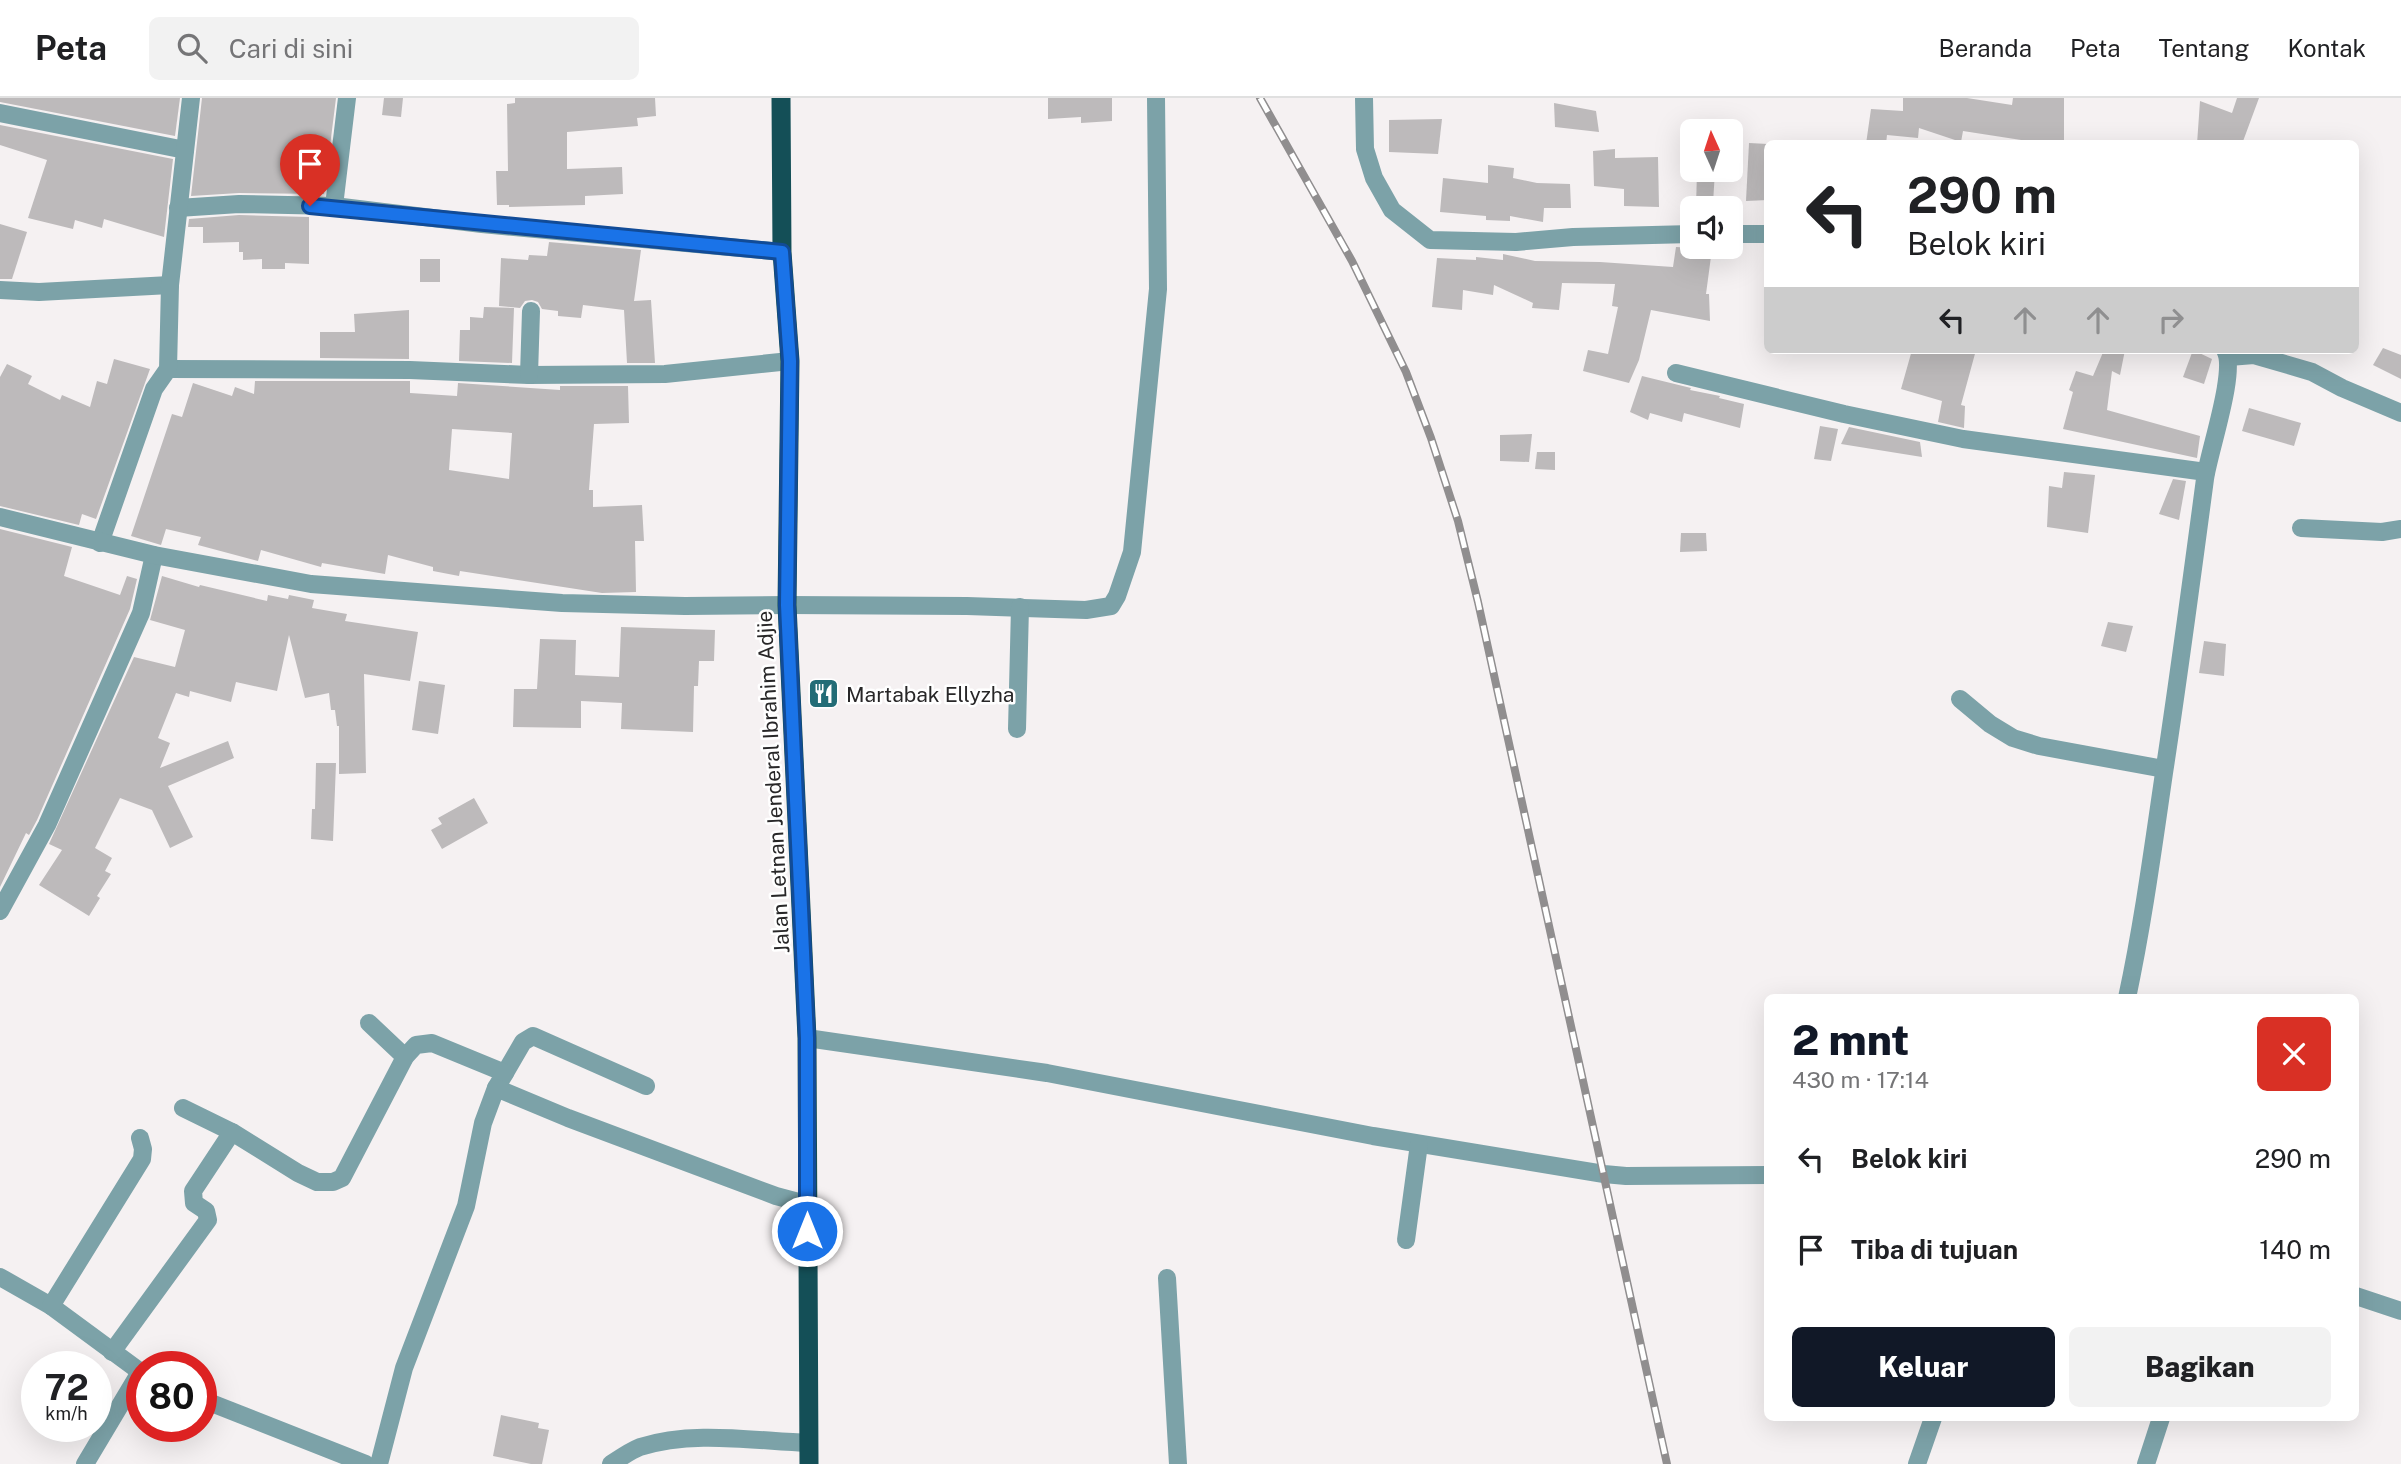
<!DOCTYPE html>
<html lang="id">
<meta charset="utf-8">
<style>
body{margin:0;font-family:"Public Sans",sans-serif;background:#f2f2f2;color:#202124;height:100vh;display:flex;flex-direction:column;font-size:26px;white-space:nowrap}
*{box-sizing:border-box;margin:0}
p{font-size:23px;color:#757577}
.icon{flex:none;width:38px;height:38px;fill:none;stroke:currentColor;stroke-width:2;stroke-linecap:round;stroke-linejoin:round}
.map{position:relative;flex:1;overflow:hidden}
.drawer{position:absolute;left:1764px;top:896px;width:595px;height:427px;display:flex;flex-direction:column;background:#fff;border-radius:10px;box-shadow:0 7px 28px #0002}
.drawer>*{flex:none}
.hud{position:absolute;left:1764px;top:42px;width:595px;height:214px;border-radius:10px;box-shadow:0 7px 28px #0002;background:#fff;color:#202124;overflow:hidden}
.needle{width:46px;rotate:357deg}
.tools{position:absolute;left:1680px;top:21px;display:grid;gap:14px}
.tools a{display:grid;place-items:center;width:63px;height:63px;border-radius:10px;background:#fff;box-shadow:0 7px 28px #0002;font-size:35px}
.speed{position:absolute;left:21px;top:1253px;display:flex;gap:14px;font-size:35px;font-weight:700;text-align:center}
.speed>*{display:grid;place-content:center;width:91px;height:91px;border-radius:50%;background:#fff;box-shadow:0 7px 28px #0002;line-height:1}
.speed small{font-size:18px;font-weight:400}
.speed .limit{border:10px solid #d22;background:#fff;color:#111}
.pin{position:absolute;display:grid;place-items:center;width:60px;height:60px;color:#fff;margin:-72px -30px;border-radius:50% 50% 50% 0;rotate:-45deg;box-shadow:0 0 7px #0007}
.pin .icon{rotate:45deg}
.me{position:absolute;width:77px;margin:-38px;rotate:0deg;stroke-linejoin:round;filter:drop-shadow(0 0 5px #0008)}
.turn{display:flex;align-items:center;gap:24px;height:147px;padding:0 28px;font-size:32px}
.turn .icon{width:91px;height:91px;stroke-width:2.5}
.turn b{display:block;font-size:49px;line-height:60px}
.lanes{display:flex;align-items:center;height:66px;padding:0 28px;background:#0003;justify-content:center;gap:35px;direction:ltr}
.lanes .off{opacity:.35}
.round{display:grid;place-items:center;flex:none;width:74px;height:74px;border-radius:10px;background:#f2f2f2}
.overview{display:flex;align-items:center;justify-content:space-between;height:119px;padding:0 28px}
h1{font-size:42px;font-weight:800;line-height:52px;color:#111827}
.primary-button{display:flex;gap:14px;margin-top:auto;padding:14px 28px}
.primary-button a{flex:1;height:80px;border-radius:10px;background:#111827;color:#fff;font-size:28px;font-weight:800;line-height:80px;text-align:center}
.primary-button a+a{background:#f2f2f2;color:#202124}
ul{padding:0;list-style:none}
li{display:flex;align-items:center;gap:21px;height:91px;padding:0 28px}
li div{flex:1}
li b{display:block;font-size:26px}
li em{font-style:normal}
header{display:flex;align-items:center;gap:42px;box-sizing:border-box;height:98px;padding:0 35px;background:#fff;border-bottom:2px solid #e0e0e0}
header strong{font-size:33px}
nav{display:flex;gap:38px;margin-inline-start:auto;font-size:24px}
.search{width:490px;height:63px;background:#f2f2f2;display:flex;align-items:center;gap:18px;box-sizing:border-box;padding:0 24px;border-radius:10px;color:#757577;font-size:26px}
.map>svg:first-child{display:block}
.building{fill:#bdbabb;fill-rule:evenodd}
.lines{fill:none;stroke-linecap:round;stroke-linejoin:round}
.minor{stroke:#7ca2a8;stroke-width:18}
.tertiary{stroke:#7ca2a8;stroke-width:18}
.trunk{stroke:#144f57;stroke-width:19}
.rail-casing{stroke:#908e8f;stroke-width:8}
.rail{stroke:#fff;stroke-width:5;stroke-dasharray:16;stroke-linecap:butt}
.route-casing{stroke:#114b97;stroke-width:18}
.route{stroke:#1a73e8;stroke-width:12}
.labels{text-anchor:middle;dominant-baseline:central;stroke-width:5;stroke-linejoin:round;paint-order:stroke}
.poi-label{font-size:21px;fill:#282728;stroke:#fff;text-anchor:start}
.street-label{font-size:21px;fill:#282728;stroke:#fff}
</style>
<header>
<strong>Peta</strong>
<div class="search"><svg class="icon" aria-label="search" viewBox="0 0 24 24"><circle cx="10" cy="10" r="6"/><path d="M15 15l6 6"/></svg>Cari di sini</div>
<nav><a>Beranda</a><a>Peta</a><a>Tentang</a><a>Kontak</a></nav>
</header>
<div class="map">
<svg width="2401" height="1366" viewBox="0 0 2401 1366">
<rect width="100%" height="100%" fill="#f5f1f2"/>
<g class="building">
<polygon points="0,0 180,0 175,38 0,4"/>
<polygon points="202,0 336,0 324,96 239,95 191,98"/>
<polygon points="384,0 403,0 401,19 382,17"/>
<polygon points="515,0 655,0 656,18 637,20 638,28 567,34 567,71 622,69 623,96 585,98 585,107 509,109 509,107 497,107 496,73 508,73 507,6 515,5"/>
<polygon points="1048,0 1112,0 1112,23 1081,25 1081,19 1048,21"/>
<polygon points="1903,0 1967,0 2012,7 2013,0 2064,0 2064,46 2047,46 1963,33 1961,44 1919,30 1918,40 1887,37 1886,46 1866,46 1871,11 1903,13"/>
<polygon points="2237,0 2259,0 2242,46 2197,46 2200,3 2232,15"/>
<polygon points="1554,5 1596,13 1599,34 1555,29"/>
<polygon points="1442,21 1438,56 1389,54 1389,22"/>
<polygon points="0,27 173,61 164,139 104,121 102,130 75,122 73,131 28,120 47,62 0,47"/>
<polygon points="1749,45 1768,46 1768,102 1746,103"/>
<polygon points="1615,51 1615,60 1658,59 1659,109 1624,108 1624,91 1594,88 1593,53"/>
<polygon points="1488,67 1514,70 1513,80 1537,85 1570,86 1571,110 1544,110 1543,124 1510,118 1510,123 1486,122 1486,118 1440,114 1443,80 1488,85"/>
<polygon points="1697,72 1715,72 1713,106 1696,110"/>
<polygon points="239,117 309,119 309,166 285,165 285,171 262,171 262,161 243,162 243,154 239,154 239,144 203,145 203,129 188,129 189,121"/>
<polygon points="0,126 27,134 12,181 0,181"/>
<polygon points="549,144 641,152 634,203 651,202 655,265 627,265 624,212 583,207 581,220 558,218 558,213 542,211 538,204 532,202 525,203 520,210 499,208 501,160 528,162 529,157 547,158"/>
<polygon points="1676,149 1712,151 1706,196 1709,196 1710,223 1651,212 1639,262 1629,285 1583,273 1588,252 1608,256 1618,209 1612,208 1615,186 1562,185 1559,212 1532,210 1533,205 1494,187 1493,197 1463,192 1462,212 1432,209 1437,160 1476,162 1476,159 1503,162 1503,156 1535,163 1600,164 1673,169"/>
<rect x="420" y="161" width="20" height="23"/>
<polygon points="484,209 514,210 512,265 459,263 460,232 470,232 470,219 483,220"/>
<polygon points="409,212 409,261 320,260 320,234 355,234 354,216"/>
<polygon points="2383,250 2401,257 2401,281 2373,267"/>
<polygon points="1912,252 1976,252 1961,307 1965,308 1964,330 1938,324 1942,303 1901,291"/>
<polygon points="2104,252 2125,252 2120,277 2112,273 2107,312 2200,338 2197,360 2063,331 2073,294 2069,292 2076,273 2093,278"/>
<polygon points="2193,252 2212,261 2204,286 2183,279"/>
<polygon points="114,261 150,271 96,421 82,416 79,427 0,408 0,279 7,266 32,278 28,286 60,302 62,297 90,309 97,283 107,286"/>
<polygon points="1642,278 1691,290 1690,292 1720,298 1719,300 1744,306 1740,330 1684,315 1682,324 1650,315 1648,322 1630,314"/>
<path d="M 255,283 L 410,283 L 410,295 L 457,298 L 458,285 L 560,292 L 560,288 L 628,288 L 629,325 L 594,326 L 589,392 L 593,392 L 593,409 L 642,407 L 644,443 L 635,443 L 636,494 L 602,495 L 460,473 L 459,478 L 433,473 L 433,469 L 388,457 L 385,476 L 322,465 L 321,469 L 261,452 L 258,463 L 198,447 L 201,439 L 166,431 L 161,447 L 131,438 L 172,316 L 182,319 L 193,285 L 232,298 L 235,289 L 254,296 ZM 452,331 L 512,335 L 509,381 L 449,372 Z"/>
<polygon points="2249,310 2301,325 2294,348 2242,333"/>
<polygon points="1820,328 1838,331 1831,363 1814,361"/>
<polygon points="1849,329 1920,344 1922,359 1841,346"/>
<polygon points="1532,336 1529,364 1500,363 1500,337"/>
<polygon points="1537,354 1555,354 1555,372 1535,371"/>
<polygon points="2064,374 2095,377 2088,435 2047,429 2049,388 2062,390"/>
<polygon points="2173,381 2186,383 2179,422 2159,416"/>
<polygon points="0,431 72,449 64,478 120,497 127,478 137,481 130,511 37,722 29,737 26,735 0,789"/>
<polygon points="1681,435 1706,435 1707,453 1680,454"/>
<polygon points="162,478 199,489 200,487 267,503 268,497 288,501 289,497 314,502 312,510 347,516 345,523 418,534 410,583 364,576 366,675 339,676 339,628 337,628 335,612 331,612 329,595 305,600 289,537 277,593 236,584 231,604 190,593 189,599 176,595 158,640 170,645 160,670 228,643 234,660 168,688 193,739 170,750 152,712 120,700 95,750 112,760 105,773 111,776 97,798 100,800 89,818 39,787 62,752 49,746 134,559 175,569 185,532 150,522"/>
<polygon points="2108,524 2133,528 2126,554 2101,548"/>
<polygon points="621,529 715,532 714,563 699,563 698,588 694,588 693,634 621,631 622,605 581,603 581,630 513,629 514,591 537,591 540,541 576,542 575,577 619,579"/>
<polygon points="2204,543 2226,546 2224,578 2199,575"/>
<polygon points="419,583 445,587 438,636 412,632"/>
<polygon points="316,665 336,665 333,743 311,741 312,711 315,711"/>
<polygon points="474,700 488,725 442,751 431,732 442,726 438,720"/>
<polygon points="501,1317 539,1325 538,1330 549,1332 542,1366 531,1366 493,1358"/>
</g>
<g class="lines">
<g class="minor">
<polyline points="1364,0 1365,51 1374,80 1392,112 1430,142 1516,144 1573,139 1692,136"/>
<polyline points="0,15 185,52"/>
<polyline points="334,108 347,0"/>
<polyline points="178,110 239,106 334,108 482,126 782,154"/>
<polyline points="1731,136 1768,136"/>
<polyline points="0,192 39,194 170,187"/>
<polyline points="2229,259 2254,257 2312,274 2342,290 2401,315"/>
<polyline points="168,271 410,272 529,277 665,276 790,263"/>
<polyline points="1676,275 1844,316 1963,341 2206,374"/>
<polyline points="529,277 531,213"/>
<polyline points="2301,430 2382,434 2401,431"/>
<polyline points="100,445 154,291 168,271 170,187 191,0"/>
<polyline points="787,507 967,508 1086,512 1111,508 1117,498 1132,454 1158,191 1156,0"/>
<polyline points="1960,601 1990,626 2013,640 2039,648 2164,671"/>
<polyline points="1017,631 1020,509"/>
<polyline points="0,813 47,727 141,515 154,457"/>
<path d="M 2127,900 C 2143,825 2153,750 2164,675 C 2179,577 2192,479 2205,381 C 2209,353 2237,273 2225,252"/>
<polyline points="369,925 405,959"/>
<polyline points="807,940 1047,975 1373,1038 1604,1076 1626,1078 1768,1077"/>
<polyline points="505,975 523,944 533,938 646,988"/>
<polyline points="183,1010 232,1034 298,1075 317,1084 333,1084 342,1080 405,959 416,947 432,945 505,975 496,990"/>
<polyline points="1406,1142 1419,1046"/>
<polyline points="0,1179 51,1208 142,1275"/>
<polyline points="1167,1180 1178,1366"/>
<polyline points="2356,1198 2401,1213"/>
<polyline points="51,1208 142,1061 143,1051 140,1040"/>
<polyline points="112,1254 208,1122 206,1113 194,1105 193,1093 232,1034"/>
<polyline points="201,1301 366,1366"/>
<polyline points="85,1366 140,1274"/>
<polyline points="379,1366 404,1270 466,1108 483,1025 496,990 568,1020 776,1098 806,1106"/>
<path d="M 611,1366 C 620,1360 630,1353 640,1349 C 693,1332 754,1343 809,1345"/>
<polyline points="1917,1366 1933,1320"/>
<polyline points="2146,1366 2161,1320"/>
</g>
<polyline class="tertiary" points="0,419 154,457 311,486 562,505 685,508 787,507"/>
<polyline class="trunk" points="781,0 782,154 790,263 787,507 807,940 809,1366"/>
<defs>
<polyline id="rail" points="1260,0 1352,163 1406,274 1431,340 1458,423 1478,504 1667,1366"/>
</defs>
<use href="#rail" class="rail-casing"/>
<use href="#rail" class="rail"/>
</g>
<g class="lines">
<defs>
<polyline id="route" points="310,108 782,154 790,263 787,507 807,940 807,1133"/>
</defs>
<use href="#route" class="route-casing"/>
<use href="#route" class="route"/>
</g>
<defs>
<symbol id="restaurant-square" viewBox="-11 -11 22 22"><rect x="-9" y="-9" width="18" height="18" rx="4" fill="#226c76" stroke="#fff"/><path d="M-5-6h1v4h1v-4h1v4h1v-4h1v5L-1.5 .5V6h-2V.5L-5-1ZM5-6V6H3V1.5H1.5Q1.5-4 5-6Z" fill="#fff"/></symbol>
</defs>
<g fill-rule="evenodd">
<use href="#restaurant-square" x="806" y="578" width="35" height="35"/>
</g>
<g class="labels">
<g class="poi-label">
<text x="846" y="596">Martabak Ellyzha</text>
</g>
<g class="street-label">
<text transform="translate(773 684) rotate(-93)">Jalan Letnan Jenderal Ibrahim Adjie</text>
</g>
</g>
</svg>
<div class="tools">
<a><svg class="needle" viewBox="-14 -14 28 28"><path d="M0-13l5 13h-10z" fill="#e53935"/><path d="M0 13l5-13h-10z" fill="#757577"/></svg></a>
<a><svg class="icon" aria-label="sound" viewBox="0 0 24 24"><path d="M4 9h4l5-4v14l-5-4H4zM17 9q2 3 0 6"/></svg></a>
</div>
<div class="speed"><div>72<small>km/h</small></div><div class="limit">80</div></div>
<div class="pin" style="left:310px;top:108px;background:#d93025"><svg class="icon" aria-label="arrive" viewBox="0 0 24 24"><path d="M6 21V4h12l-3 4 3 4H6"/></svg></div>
<svg class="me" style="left:807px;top:1133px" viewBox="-20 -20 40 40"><circle r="17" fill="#1a73e8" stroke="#fff" stroke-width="3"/><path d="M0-11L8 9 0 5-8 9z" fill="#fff"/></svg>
<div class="hud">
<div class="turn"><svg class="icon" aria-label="left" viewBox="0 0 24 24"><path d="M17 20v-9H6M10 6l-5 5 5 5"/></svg><div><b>290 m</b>Belok kiri</div></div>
<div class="lanes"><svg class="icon" aria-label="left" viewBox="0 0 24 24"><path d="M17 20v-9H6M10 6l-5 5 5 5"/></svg><svg class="icon off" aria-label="ahead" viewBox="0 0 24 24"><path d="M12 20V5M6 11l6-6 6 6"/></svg><svg class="icon off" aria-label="ahead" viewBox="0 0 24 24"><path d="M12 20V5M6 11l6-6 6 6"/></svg><svg class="icon off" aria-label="right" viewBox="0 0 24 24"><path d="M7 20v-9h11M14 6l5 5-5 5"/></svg></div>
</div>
<section class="drawer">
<div class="overview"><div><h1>2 mnt</h1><p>430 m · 17:14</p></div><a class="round" style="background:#d93025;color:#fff"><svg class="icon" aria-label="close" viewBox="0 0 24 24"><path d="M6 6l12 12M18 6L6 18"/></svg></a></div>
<ul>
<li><svg class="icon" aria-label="left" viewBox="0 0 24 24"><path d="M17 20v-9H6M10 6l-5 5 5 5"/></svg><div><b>Belok kiri</b></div><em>290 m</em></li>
<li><svg class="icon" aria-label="arrive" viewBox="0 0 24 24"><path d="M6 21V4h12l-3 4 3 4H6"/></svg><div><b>Tiba di tujuan</b></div><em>140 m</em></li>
</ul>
<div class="primary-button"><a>Keluar</a><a>Bagikan</a></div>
</section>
</div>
